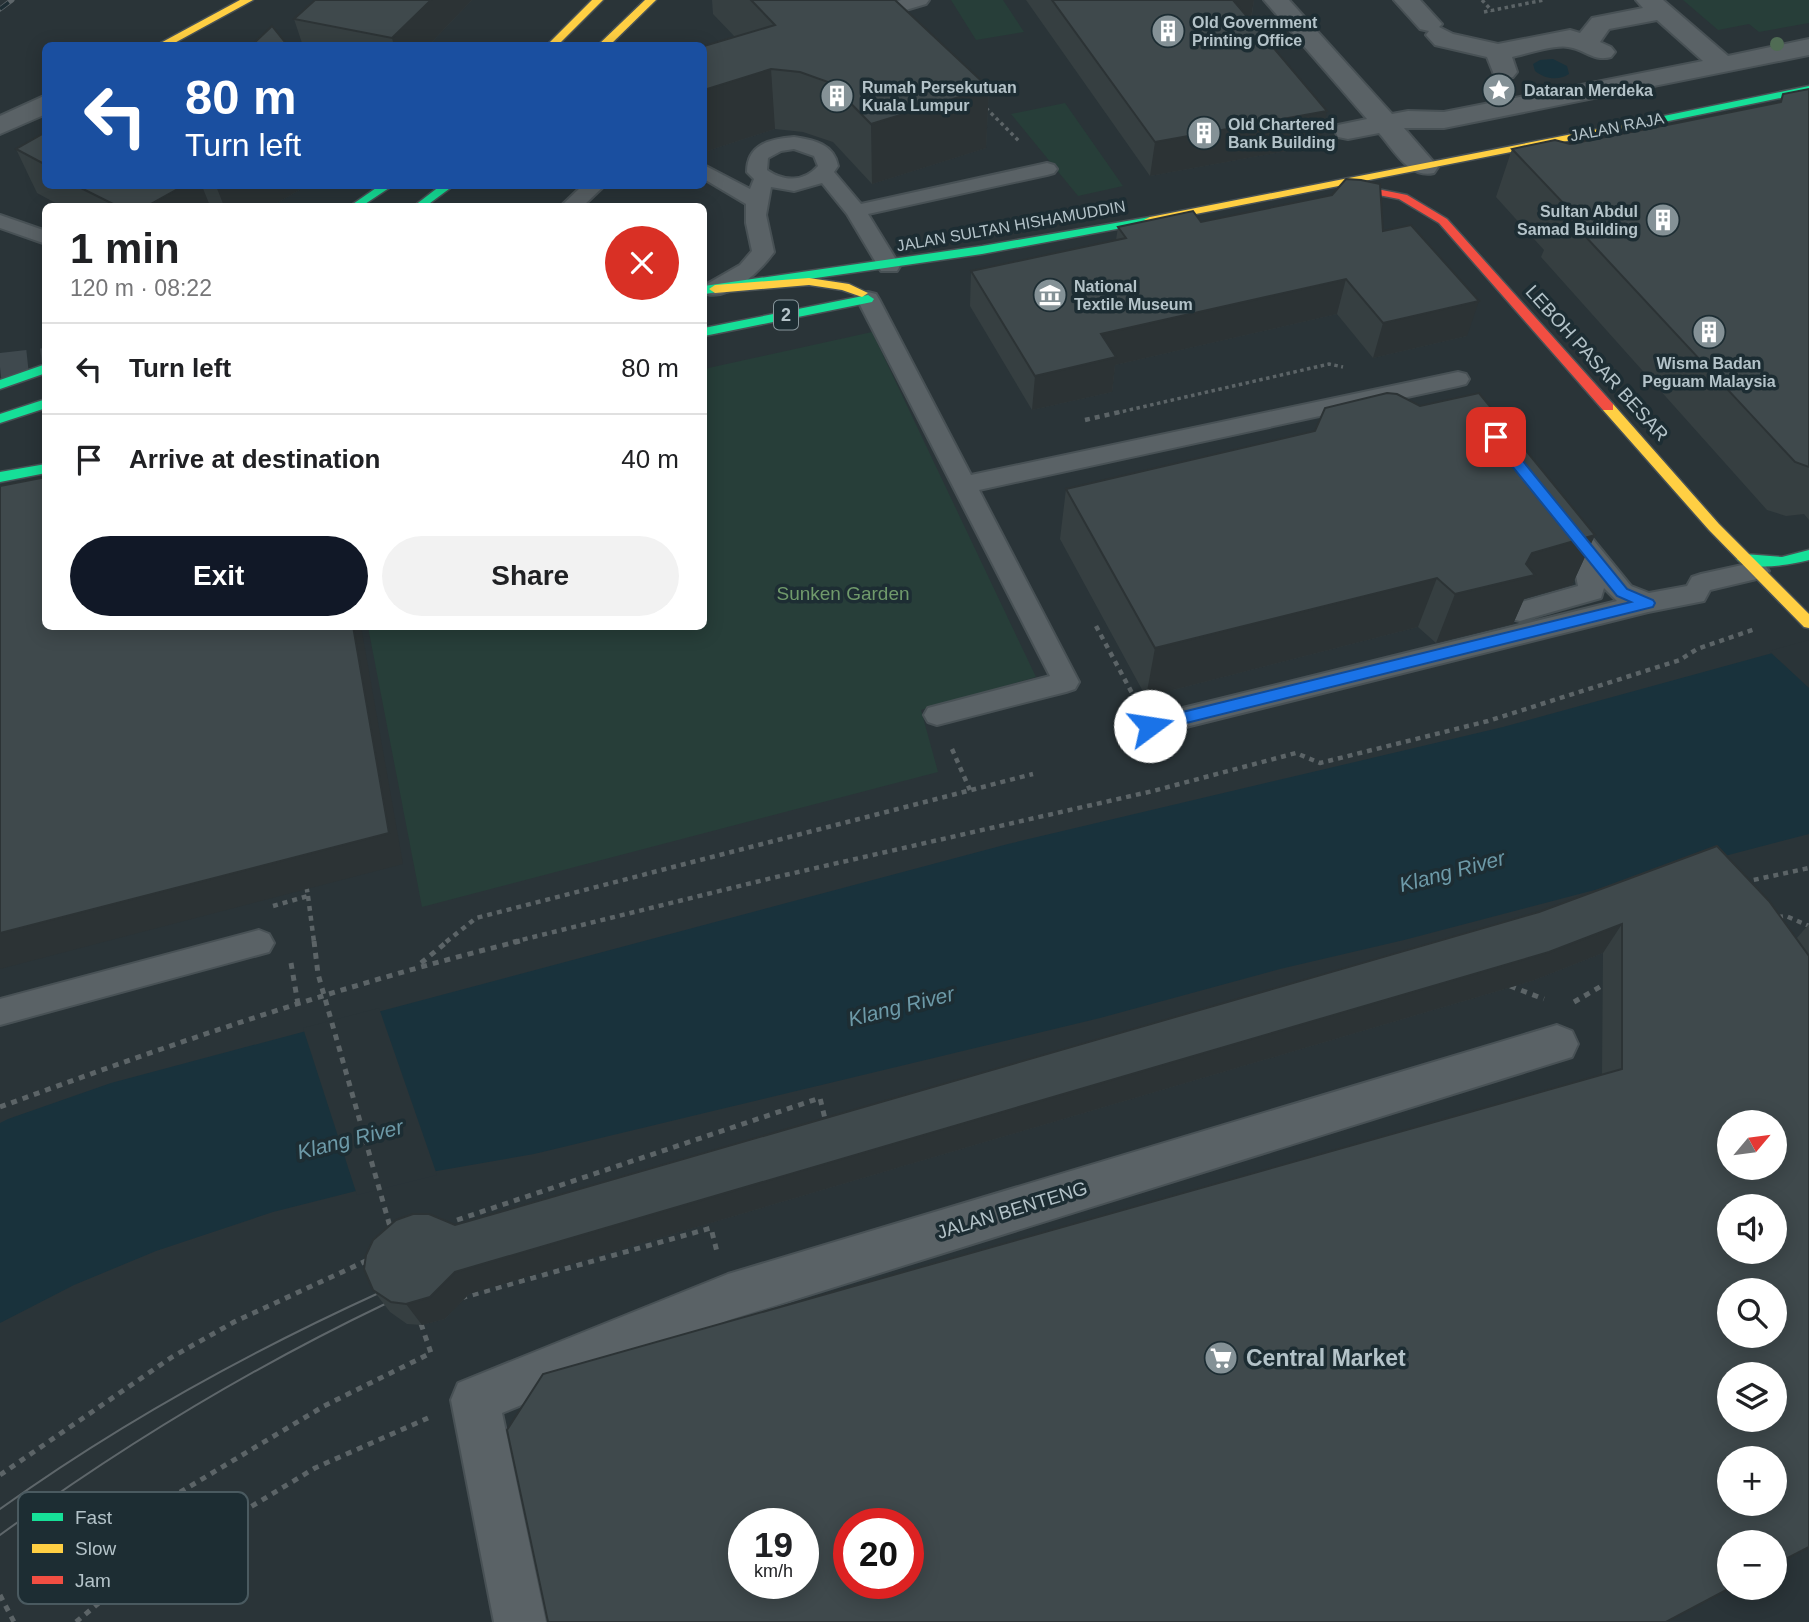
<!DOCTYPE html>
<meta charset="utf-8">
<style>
body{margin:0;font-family:Helvetica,sans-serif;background:#f2f2f2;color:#202124;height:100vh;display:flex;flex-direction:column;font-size:26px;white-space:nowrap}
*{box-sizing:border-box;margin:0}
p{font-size:23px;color:#757577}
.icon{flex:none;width:38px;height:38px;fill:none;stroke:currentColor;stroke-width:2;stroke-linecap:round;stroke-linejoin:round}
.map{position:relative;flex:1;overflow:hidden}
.details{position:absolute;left:42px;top:203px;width:665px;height:427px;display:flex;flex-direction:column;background:#fff;border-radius:10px;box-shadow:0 4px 18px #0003}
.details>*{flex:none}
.top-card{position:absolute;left:42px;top:42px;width:665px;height:147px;border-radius:10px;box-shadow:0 4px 18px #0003;background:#1a4fa0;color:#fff;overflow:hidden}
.needle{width:46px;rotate:61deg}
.buttons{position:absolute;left:1717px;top:1110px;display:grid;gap:14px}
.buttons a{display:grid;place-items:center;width:70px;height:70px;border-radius:50%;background:#fff;box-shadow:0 4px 18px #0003;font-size:35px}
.speed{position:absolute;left:728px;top:1508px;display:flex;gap:14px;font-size:35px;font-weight:700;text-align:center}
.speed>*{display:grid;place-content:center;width:91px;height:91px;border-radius:50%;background:#fff;box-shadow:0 4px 18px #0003;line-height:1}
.speed small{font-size:18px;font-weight:400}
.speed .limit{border:10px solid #d22;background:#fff;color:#111}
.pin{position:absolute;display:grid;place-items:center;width:60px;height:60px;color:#fff;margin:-30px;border-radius:14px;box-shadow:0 4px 10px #0006}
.me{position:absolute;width:77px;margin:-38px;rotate:76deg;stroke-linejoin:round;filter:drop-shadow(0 0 5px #0008)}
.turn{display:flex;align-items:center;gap:24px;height:147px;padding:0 28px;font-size:32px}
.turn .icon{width:91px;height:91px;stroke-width:2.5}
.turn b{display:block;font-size:49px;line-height:60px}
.round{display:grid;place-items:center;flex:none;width:74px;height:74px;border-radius:37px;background:#f2f2f2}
.overview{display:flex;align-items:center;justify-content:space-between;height:119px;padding:0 28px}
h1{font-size:42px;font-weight:600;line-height:52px}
.cta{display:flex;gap:14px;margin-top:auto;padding:14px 28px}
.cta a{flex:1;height:80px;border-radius:42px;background:#111827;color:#fff;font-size:28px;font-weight:600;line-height:80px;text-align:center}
.cta a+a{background:#f2f2f2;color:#202124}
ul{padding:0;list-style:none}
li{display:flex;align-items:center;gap:21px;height:91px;padding:0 28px;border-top:2px solid #e0e0e0}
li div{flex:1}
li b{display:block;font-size:26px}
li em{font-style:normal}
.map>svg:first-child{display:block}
.green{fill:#273e39}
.water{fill:#19323c}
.pier{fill:#2a3438}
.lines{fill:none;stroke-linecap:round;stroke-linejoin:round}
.secondary-tunnel{stroke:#3f494e;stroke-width:28;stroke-dasharray:28 14;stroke-linecap:butt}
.lane-casing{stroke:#485155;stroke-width:4}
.street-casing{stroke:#485155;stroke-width:4}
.fast-casing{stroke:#485155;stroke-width:3}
.slow-casing{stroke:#485155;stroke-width:3}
.jam-casing{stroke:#485155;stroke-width:3}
.path-far2{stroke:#5c6467;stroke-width:3.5;stroke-dasharray:3.5 3.5;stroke-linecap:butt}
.path-far1{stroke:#5c6467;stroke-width:4.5;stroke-dasharray:5 5;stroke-linecap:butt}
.path{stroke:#5c6467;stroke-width:5;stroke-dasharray:6 6;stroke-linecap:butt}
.lane{fill:#5a6266;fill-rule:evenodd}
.street{fill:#5a6266;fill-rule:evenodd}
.fast{fill:#16e098;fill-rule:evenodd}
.slow{fill:#ffcf43;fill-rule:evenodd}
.jam{fill:#f24e42;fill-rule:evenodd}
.tram{stroke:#5e666a;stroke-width:2}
.rail-casing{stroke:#5e666a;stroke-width:5}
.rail{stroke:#1d2d33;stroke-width:3.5;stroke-dasharray:11;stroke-linecap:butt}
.path-bridge-far1{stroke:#5c6467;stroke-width:4.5;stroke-dasharray:5 5;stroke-linecap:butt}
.path-bridge{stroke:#5c6467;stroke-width:5;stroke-dasharray:6 6;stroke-linecap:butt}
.tree{fill:#506c54}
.wall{fill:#363f41}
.shaded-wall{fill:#2c3335}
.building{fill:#3f494c;stroke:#2c3335;stroke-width:2;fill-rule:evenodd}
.route{fill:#1a73e8;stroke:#114b97;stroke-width:2}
.labels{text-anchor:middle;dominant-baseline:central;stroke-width:7;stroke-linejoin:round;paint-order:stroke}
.far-poi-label{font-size:16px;font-weight:bold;fill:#b4c3c9;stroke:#1d2d33;text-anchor:start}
.far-street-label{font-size:16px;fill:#b4c3c9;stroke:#1d2d33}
.shield{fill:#1d2d33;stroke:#87969c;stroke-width:2}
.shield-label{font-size:18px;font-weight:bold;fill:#b4c3c9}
.street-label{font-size:19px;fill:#b4c3c9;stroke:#1d2d33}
.park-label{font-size:19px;fill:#709a6b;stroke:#1d2d33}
.water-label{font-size:21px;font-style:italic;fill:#6d9aa8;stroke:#1d2d33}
.near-poi-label{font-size:23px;font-weight:bold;fill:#b4c3c9;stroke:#1d2d33;text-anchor:start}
.key{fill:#1d2d33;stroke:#4a5a60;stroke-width:2}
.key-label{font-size:19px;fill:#b4c3c9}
</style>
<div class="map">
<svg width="1809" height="1622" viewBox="0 0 1809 1622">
<rect width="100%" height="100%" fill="#2a3438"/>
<g class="green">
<polygon points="951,0 1003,0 1024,32 976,40"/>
<polygon points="1683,0 1809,0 1809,23 1759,32 1749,24 1718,30"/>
<polygon points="1065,103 1123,186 1078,196 1011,114"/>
<polygon points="872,332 1036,677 921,710 938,772 422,907 368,627 704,626 704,369"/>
</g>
<g class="water">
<path d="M 1553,59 L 1567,66 L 1569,74 C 1558,81 1545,79 1535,71 L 1533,64 L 1540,60 Z"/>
<polygon points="1809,643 1809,834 1404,940 1280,969 1100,1018 534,1154 431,1172 273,1212 156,1251 74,1285 0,1323 0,1123 8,1119 111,1083 1008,844 1503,727"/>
</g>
<g class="pier">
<polygon points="1809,640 1809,688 1769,651"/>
<polygon points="379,1008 437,1175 357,1195 303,1028"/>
</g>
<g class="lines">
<polyline class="secondary-tunnel" points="0,367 46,362"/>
<defs>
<g id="lane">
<polygon points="901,0 929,0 926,4 872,20 863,15 866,11"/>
<path d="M 794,137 C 814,140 834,144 838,166 L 834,172 L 861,204 L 1047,163 L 1054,165 L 1057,169 L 1054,173 L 1047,175 L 868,214 L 900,266 L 897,271 L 881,271 L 847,214 L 822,183 L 794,191 L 771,187 L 766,215 L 774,252 C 761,270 731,300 707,294 L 704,289 L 707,284 L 740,265 L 752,251 L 746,223 L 746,204 L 704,179 L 704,165 L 750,189 L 754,179 L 747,172 C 747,144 770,139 794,137 ZM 794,149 L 814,156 L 818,166 C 804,182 784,182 767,170 L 768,158 L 781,151 Z"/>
<polygon points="582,186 604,186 583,206 561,206"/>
<polygon points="0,215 46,231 46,244 0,228"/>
<polygon points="868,292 876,294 879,299 971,475 1458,372 1466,374 1469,379 1466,384 1458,386 979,490 1079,682 1075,689 1066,692 937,725 928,722 924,715 928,708 1050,676 857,299 860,294"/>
<polygon points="1565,513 1574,516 1631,586 1649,593 1687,586 1692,577 1701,574 1756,562 1765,565 1769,571 1765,577 1710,590 1704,601 1648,612 1150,736 1140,733 1137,726 1140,719 1150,716 1617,601 1604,588 1601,598 1520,621 1511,619 1507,612 1511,605 1578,586 1570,545 1553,522 1556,516"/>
<polygon points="259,930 269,934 274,943 269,952 0,1025 0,999"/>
</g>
<g id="street">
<path d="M 1264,0 L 1289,0 L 1392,114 L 1408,111 L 1444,112 L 1703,61 L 1657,20 L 1609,29 L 1600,42 L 1611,47 L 1615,52 L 1611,57 C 1593,62 1585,49 1568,47 C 1556,44 1526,54 1512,57 L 1517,72 L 1513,77 L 1504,80 L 1495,77 L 1487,57 L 1435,45 L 1426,35 L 1429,31 L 1420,29 L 1394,0 L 1420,0 L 1442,24 L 1439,27 L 1453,34 L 1498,44 L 1570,30 L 1580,33 L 1592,18 L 1643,8 L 1636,0 L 1663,0 L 1728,56 L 1809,39 L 1809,55 L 1444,128 L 1404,128 L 1438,167 L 1434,173 C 1409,179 1394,150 1379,133 L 1348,139 L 1338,137 L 1335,131 L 1338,125 L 1367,119 Z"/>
<polygon points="46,95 46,114 0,134 0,116"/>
<polygon points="1557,1025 1572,1031 1578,1044 1572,1057 729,1320 502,1413 546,1622 494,1622 451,1400 458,1383 728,1274"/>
</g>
<g id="fast">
<polygon points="1809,86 1809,92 1654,124 1649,121 1654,118"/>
<polygon points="379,186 392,186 362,206 350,206"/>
<polygon points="440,186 453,186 426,206 414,206"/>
<polygon points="1150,217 1156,220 1154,222 982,254 704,294 704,286 982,246"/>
<polygon points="868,295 874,299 872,302 704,336 704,328"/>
<polygon points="46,364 46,373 0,389 0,380"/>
<polygon points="46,399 46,408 0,423 0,414"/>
<polygon points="46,464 46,473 0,482 0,472"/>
<path d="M 1809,550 L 1809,560 C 1792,564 1750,573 1737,559 L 1744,554 L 1782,557 Z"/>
</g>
<g id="slow">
<polygon points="240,0 253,0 169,46 155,46"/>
<polygon points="592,0 603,0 557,46 546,46"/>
<polygon points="645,0 656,0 609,46 597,46"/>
<polygon points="1654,118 1658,119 1658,123 1150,223 1144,220 1150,217"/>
<polygon points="809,278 849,284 868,293 862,297 842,290 809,285 715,293 709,289 715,285"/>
<polygon points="1608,403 1613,404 1719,524 1809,614 1809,628 1804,627 1709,530 1603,410 1603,404"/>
</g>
<polygon id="jam" points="1357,185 1407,195 1447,219 1613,404 1613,410 1603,410 1439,223 1399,199 1353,190 1353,186"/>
</defs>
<use href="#lane" class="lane-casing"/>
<use href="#street" class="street-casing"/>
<use href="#fast" class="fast-casing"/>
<use href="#slow" class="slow-casing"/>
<use href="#jam" class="jam-casing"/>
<g class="path-far2">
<polyline points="1482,0 1492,11"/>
<polyline points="1484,12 1544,0"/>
<polyline points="986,108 1019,141"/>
<polyline points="1116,413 1329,364 1343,367"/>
</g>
<g class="path-far1">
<polyline points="1085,420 1124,411"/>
<polyline points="1096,626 1132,693"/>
<polyline points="952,749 970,790"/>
<polyline points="1744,882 1809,868"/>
<polyline points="273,906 308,896 306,884"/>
<polyline points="1778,917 1786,916 1809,926"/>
<polyline points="446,942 476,918 1033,774"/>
<polyline points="513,942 772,878 1153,791 1296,753 1320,763 1488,721 1680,660 1697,649 1755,629"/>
</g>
<g class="path">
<polyline points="291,963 298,1004"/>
<polyline points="421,963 448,941"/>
<polyline points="1510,986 1544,999"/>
<polyline points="1574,1002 1605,984"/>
<path d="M 0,1107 C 171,1044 344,984 520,941"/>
<polyline points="457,1220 820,1098 826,1123"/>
<polyline points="461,1298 711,1228 717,1252"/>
<polyline points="0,1475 172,1357 234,1322 368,1260"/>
<polyline points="118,1587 315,1468 428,1418"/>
<polyline points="0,1595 14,1622"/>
<polyline points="76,1622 118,1587 107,1536 324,1406 431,1353 420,1321"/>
</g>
<use href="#lane" class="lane"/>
<use href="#street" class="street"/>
<use href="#fast" class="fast"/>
<use href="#slow" class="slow"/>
<use href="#jam" class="jam"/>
<g class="tram">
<path d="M 0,1509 C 120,1423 247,1353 381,1292"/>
<path d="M 0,1535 C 122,1446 249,1369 385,1304"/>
</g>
<defs>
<polyline id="rail" points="0,9 12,0"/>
</defs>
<use href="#rail" class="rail-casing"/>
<use href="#rail" class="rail"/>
<polyline class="path-bridge-far1" points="308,896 314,942"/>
<polyline class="path-bridge" points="314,941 318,974 391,1230"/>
</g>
<circle class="tree" cx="1777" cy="44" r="7"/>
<g class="wall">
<polygon points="315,0 472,0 428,46 303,46 294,19"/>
<polygon points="712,0 895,0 989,88 986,148 872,184 833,142 803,132 775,129 704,152 704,46 735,37 713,14"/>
<polygon points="1026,0 1254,0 1251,21 1319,145 1150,176"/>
<polygon points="1809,89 1809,520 1804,514 1786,516 1767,510 1541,257 1544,250 1496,197 1512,149 1570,144 1780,102 1783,94"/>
<polygon points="46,132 46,186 306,186 272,206 61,206 37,193 16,149"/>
<polygon points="1201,222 1383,231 1467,336 1373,358 1337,314 1115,365 1112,392 1032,410 970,306 971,271 1116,240 1118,227"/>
<polygon points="1066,489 1595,535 1572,585 1524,599 1513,624 1436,643 1418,627 1146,697 1060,539"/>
<polygon points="1539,912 1796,939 1809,924 1809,1547 1602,1075 1603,953 1532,981 469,1294 445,1319 422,1325 407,1324 390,1312 373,1290 455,1225"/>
</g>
<g class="shaded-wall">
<polygon points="431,0 472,0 428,46 394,46 392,38"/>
<polygon points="1233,0 1254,0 1249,29"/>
<polygon points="771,69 775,129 704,152 704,90"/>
<polygon points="989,88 986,148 872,184 871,124"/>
<polygon points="1327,111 1319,145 1150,176 1155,142"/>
<polygon points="183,186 202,186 210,206 147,206"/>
<polygon points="216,186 306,186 272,206 224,206"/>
<polygon points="1346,279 1337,314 1115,365 1112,392 1032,410 1035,376 1101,334"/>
<polygon points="1479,301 1467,336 1373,358 1383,323"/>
<polygon points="1595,535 1572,585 1524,599 1513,624 1436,643 1455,594 1532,553"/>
<polygon points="1437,578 1418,627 1146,697 1155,648"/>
<polygon points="353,626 361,626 403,864 0,969 0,933"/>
<polygon points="1622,924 1603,953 1532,981 469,1294 445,1319 422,1325 406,1304 455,1272"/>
</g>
<g class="building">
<polygon points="315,0 431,0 392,38 294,19"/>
<polygon points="751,0 895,0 989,88 871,124 831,83 800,72 771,69 704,90 704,46 775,25"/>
<polygon points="1052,0 1233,0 1327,111 1155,142"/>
<polygon points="272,26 288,46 251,46"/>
<polygon points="193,43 207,46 190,46"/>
<polygon points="1809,89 1809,467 1795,462 1559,208 1566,206 1512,149 1555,140 1570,144 1677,123 1781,102 1783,94"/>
<polygon points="46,132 46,165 16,149"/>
<polygon points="1346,179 1361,180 1380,184 1383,231 1411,225 1479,301 1383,323 1346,279 1101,334 1116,357 1035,376 971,271 1126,238 1118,227 1193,211 1201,222 1332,195"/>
<polygon points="77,186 183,186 147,206 117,206"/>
<polygon points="1387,393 1397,394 1420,406 1479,393 1595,535 1532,553 1526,564 1535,575 1455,594 1437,578 1155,648 1066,489 1315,431 1325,408"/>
<polygon points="46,477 46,626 353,626 389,833 0,933 0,486"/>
<path d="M 1717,846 L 1769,901 L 1809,956 L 1809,1547 L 1774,1565 L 1774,1542 L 1729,1542 L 1729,1587 L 1732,1587 L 1666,1622 L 548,1622 L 507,1430 L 543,1374 L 1622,1069 L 1622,924 L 1549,952 L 455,1272 L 430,1297 L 406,1304 L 391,1302 L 373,1290 L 364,1269 L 366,1255 L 373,1240 L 396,1220 L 413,1214 L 429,1214 L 455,1225 L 1539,912 ZM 1729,1122 L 1774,1122 L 1774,1167 L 1729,1167 ZM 1729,1206 L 1774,1206 L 1774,1251 L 1729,1251 ZM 1729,1290 L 1774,1290 L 1774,1335 L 1729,1335 ZM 1729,1374 L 1774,1374 L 1774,1419 L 1729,1419 ZM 1729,1458 L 1774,1458 L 1774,1503 L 1729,1503 ZM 744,1524 L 803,1524 L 803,1584 L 744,1584 ZM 849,1524 L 908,1524 L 908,1584 L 849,1584 Z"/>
</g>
<polygon class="route" points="1496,432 1501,434 1627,589 1653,600 1655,603 1653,607 1150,732 1144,730 1142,726 1150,720 1631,602 1617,596 1491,440 1489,437"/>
<defs>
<symbol id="building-disc" viewBox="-11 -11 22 22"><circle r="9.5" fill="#849196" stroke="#1d2d33"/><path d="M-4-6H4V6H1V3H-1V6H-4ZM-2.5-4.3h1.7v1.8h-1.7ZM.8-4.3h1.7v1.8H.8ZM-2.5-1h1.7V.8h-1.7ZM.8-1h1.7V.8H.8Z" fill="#fff"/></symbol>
<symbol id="sight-disc" viewBox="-11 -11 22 22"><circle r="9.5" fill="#849196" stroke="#1d2d33"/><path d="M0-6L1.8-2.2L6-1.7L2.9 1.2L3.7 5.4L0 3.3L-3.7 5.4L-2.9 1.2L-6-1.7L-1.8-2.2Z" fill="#fff"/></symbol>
<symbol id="museum-disc" viewBox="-11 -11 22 22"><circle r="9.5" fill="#849196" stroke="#1d2d33"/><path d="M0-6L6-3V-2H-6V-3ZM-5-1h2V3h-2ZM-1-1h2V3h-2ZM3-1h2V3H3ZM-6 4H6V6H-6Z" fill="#fff"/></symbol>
<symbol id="supermarket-disc" viewBox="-11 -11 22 22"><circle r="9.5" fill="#849196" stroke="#1d2d33"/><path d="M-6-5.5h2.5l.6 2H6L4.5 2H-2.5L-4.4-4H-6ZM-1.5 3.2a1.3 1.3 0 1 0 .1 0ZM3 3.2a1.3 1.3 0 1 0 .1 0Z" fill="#fff"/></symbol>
</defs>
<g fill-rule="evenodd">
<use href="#building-disc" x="1149" y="12" width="38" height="38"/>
<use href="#sight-disc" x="1480" y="71" width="38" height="38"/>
<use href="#building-disc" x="818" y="77" width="38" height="38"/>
<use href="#building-disc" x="1185" y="114" width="38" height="38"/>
<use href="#building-disc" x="1644" y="201" width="38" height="38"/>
<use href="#museum-disc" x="1031" y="276" width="38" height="38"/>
<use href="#building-disc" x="1690" y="313" width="38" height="38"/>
<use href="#supermarket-disc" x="1202" y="1339" width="38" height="38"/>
</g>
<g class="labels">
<g class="far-poi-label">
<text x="1192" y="22">Old Government<tspan x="1192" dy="18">Printing Office</tspan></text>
<text x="862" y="87">Rumah Persekutuan<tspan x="862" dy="18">Kuala Lumpur</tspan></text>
<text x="1524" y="90">Dataran Merdeka</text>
<text x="1228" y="124">Old Chartered<tspan x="1228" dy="18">Bank Building</tspan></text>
<text x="1638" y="211" text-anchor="end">Sultan Abdul<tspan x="1638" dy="18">Samad Building</tspan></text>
<text x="1074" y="286">National<tspan x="1074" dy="18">Textile Museum</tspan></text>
<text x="1709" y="363" text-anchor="middle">Wisma Badan<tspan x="1709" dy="18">Peguam Malaysia</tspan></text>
</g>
<g class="far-street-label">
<text transform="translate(1617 127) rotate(-11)">JALAN RAJA</text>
<text transform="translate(1011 226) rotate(-10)">JALAN SULTAN HISHAMUDDIN</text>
</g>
<rect class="shield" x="774" y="300.5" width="24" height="29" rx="5"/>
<g class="shield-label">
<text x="786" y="315">2</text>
</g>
<g class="street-label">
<text transform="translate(1597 363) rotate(48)">LEBOH PASAR BESAR</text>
<text transform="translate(1012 1210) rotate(-17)">JALAN BENTENG</text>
</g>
<g class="park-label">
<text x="843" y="593">Sunken Garden</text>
</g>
<g class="water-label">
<text transform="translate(1452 871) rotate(-15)">Klang River</text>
<text transform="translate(901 1006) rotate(-14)">Klang River</text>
<text transform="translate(350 1139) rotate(-14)">Klang River</text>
</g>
<g class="near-poi-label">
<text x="1246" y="1358">Central Market</text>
</g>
</g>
<rect x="18" y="1492" width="230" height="112" rx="10" class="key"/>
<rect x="32" y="1513" width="31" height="8" fill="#16e098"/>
<rect x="32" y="1544" width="31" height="9" fill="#ffcf43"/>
<rect x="32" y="1576" width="31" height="8" fill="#f24e42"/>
<g class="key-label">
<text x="75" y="1524">Fast</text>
<text x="75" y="1555">Slow</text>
<text x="75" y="1587">Jam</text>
</g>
</svg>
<div class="buttons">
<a><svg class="needle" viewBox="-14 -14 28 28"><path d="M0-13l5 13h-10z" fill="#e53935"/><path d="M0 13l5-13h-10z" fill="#757577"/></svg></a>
<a><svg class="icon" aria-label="sound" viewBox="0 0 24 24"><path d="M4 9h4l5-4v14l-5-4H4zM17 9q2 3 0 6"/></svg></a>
<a><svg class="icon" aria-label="search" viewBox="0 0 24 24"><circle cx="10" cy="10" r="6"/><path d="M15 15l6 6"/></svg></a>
<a><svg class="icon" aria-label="layers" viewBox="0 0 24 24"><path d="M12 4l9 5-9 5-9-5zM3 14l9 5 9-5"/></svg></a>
<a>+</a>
<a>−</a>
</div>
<div class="speed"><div>19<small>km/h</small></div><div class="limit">20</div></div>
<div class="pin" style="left:1496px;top:437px;background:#d93025"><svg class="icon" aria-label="arrive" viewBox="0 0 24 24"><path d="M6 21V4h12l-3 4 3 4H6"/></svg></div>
<svg class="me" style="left:1150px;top:726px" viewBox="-20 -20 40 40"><circle r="19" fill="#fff"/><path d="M0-13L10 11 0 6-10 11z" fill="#1a73e8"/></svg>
<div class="top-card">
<div class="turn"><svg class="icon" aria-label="left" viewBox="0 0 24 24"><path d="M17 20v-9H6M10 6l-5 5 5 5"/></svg><div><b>80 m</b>Turn left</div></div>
</div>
<section class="details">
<div class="overview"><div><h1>1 min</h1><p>120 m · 08:22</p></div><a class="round" style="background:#d93025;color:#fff"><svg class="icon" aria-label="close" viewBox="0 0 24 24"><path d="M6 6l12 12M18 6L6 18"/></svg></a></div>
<ul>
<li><svg class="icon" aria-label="left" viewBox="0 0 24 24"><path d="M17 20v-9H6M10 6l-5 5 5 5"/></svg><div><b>Turn left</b></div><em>80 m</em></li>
<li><svg class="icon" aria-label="arrive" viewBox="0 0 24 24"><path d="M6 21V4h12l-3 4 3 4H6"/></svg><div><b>Arrive at destination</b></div><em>40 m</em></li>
</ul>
<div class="cta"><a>Exit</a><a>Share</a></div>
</section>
</div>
